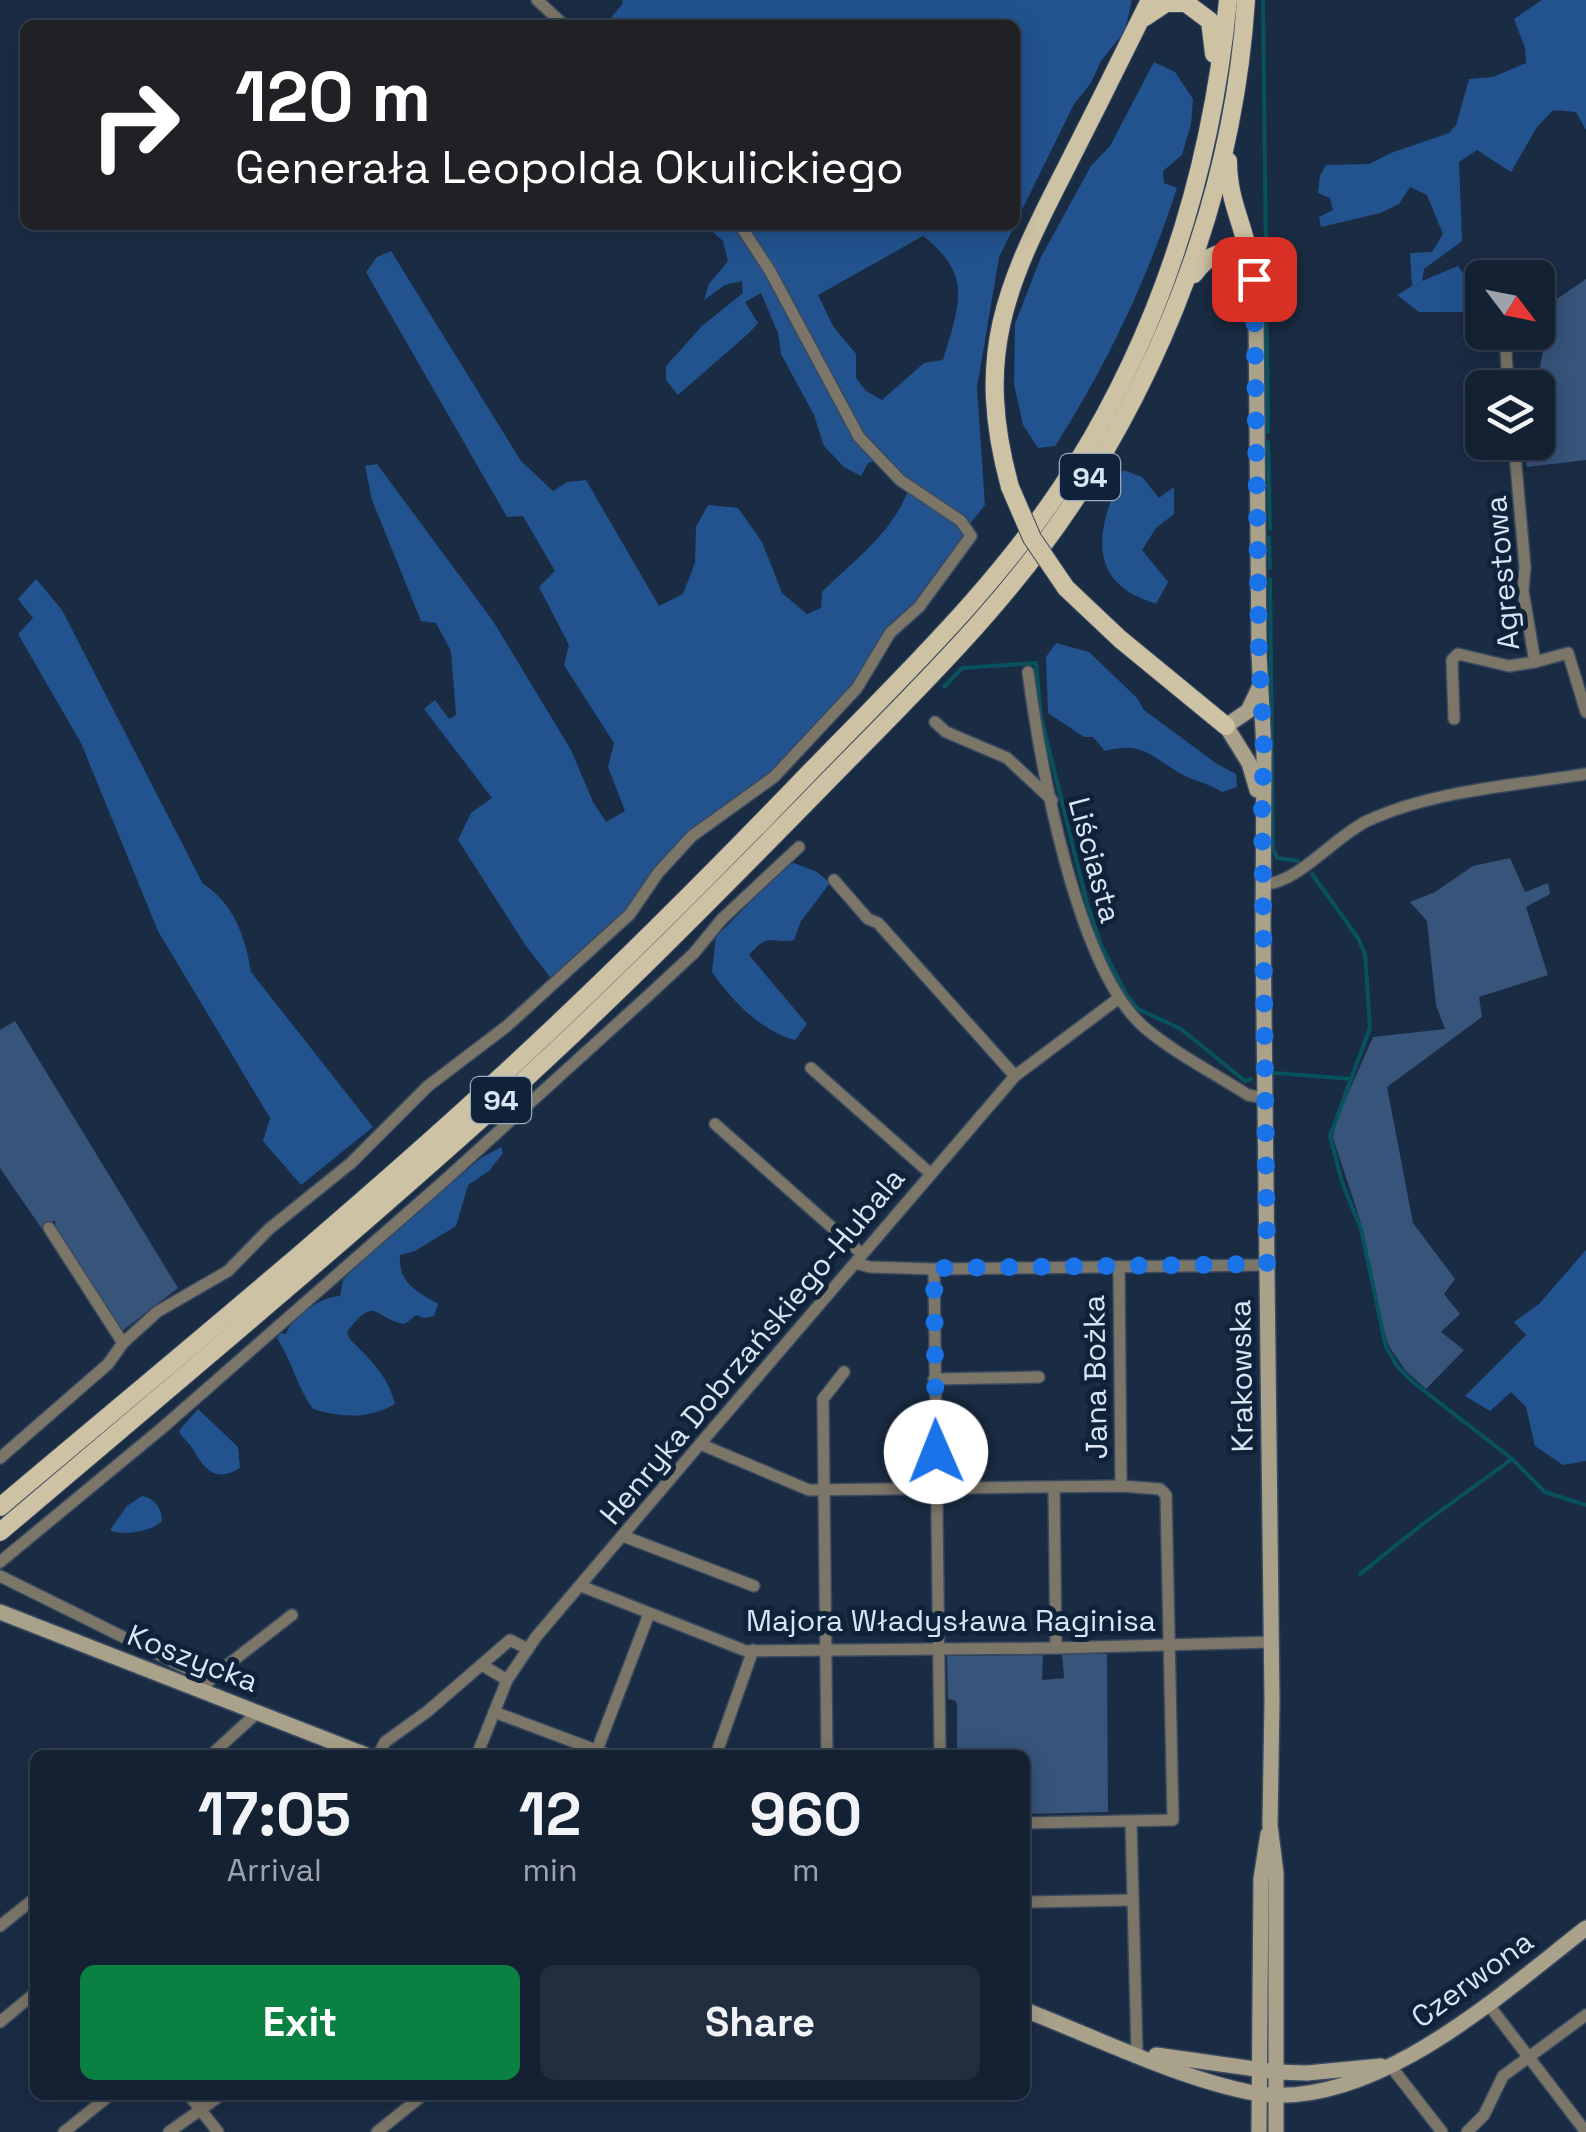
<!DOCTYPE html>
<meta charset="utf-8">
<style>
body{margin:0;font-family:"Space Grotesk",sans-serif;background:#212e3f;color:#f1f3f6;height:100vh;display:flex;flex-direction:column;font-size:38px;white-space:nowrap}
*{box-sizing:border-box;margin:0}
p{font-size:32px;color:#9da3ac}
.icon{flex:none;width:55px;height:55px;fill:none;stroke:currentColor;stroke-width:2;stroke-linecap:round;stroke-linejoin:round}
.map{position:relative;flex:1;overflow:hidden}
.panel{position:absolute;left:30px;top:1750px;width:1000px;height:350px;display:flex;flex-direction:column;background:#142133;border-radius:15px;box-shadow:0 5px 25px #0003,0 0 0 2px #333e4e}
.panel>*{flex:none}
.top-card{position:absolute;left:20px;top:20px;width:1000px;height:210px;border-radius:15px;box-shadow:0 5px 25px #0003,0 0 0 2px #333e4e;background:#202124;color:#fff;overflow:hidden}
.needle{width:65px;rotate:122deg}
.tools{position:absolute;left:1465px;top:260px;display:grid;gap:20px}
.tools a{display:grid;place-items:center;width:90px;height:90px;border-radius:15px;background:#142133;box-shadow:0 5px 25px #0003,0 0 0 2px #333e4e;font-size:50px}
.pin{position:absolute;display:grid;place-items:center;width:85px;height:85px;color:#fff;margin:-42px;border-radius:20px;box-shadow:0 5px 15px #0006}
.me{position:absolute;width:110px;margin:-55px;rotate:359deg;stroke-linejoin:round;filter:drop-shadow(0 0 8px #0008)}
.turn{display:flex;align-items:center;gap:35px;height:210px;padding:0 50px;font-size:45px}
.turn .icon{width:130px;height:130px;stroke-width:2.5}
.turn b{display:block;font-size:70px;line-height:85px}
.eta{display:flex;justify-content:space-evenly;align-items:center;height:170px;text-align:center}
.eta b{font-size:60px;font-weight:600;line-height:70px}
.cta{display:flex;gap:20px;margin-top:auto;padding:20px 50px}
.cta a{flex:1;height:115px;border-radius:15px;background:#0b8043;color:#fff;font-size:40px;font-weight:600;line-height:115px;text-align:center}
.cta a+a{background:#212e3f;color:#f1f3f6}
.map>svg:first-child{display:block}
.green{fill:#37547b}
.forest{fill:#22538f;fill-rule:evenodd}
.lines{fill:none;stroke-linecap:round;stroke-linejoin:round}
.stream{stroke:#07525d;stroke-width:4}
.street-casing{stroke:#394960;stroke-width:14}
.secondary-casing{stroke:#394960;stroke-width:18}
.primary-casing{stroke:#394960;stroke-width:20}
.street{stroke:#7c7668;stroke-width:11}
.secondary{stroke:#aaa18a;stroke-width:15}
.primary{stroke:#cdc2a4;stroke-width:18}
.primary-bridge-casing{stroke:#394960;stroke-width:20;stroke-linecap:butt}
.primary-bridge{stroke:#cdc2a4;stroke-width:18}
.route{stroke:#1a73e8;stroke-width:18;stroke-dasharray:0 32.4}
.labels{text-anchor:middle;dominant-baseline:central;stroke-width:10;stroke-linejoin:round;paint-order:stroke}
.shield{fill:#102239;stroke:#9daabc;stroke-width:2.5}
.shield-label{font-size:28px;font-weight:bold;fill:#d9e4f4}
.street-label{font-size:30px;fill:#d9e4f4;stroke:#102239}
</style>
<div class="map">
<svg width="1586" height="2132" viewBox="0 0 1586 2132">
<rect width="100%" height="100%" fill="#1a2c44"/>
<g class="green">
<polygon points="1586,279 1586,460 1527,467 1523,443 1538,442 1538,390 1544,382 1540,366 1554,301"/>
<polygon points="1510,858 1525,892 1548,883 1550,894 1526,907 1548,975 1479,997 1482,1017 1387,1087 1413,1223 1455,1279 1444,1294 1460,1314 1441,1332 1464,1350 1426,1389 1405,1370 1389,1346 1382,1325 1360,1220 1333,1138 1336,1121 1373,1037 1445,1029 1436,1005 1427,921 1410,902 1435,892 1473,866"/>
<polygon points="15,1021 178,1288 122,1331 56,1229 55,1220 42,1229 0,1168 0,1030"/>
<polygon points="1062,1654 1107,1654 1108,1812 1025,1814 1025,1755 957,1755 957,1705 956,1701 948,1699 947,1656 1043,1655 1042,1680 1064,1678"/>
</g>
<g class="forest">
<polygon points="622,0 1132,0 1125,31 1101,61 1091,83 1074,104 1015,224 1015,25 605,25 623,3"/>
<polygon points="1542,0 1586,0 1586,130 1576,112 1553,110 1537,127 1511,172 1477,150 1459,162 1462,241 1424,269 1422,281 1458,266 1463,273 1471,301 1465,312 1419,312 1397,295 1412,286 1410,253 1432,252 1443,234 1427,195 1410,187 1399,204 1380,213 1321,227 1319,217 1333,210 1330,198 1318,193 1320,176 1326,165 1369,164 1391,153 1449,133 1456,125 1469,79 1493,77 1526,63 1525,48 1514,19"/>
<path d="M 1154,62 L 1175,72 L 1193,99 L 1191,124 L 1182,155 L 1163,171 L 1164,183 L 1177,188 C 1148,278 1106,367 1055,446 L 1038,448 L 1023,425 L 1014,384 L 1015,324 L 1041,257 L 1091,166 L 1110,146 Z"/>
<path d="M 705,225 L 1015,225 L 999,257 L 977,388 L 985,505 L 969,525 L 975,533 L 892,630 L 856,686 L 781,767 L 704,826 L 639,902 L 554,982 L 526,946 L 458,840 L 471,813 L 492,798 L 424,709 L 435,700 L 449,719 L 456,715 L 451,651 L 436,623 L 421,621 L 372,500 L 365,466 L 377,464 L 493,621 L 571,750 L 593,802 L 606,822 L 625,811 L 608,767 L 614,743 L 564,665 L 569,645 L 539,587 L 555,571 L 523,516 L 507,517 L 366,272 L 377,257 L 391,251 L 521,461 L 553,491 L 567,482 L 586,480 L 659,606 L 683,594 L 695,563 L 696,527 L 708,505 L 738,508 L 762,542 L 782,593 L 807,614 L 821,608 L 822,592 C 854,560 893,533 909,488 L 879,460 L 868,463 L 861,476 L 844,467 L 824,446 L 814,415 L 781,354 L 778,333 L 761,293 L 745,302 L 758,323 L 749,333 L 678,395 L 666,380 L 666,366 L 702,326 L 743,293 L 742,281 L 725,285 L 704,300 L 709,284 L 728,261 L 723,241 ZM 923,236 C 974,275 959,306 943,360 L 924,363 L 882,400 L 866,391 L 856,378 L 856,354 L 833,326 L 818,295 Z"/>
<path d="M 1123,470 L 1142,477 L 1159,498 L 1174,487 L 1174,514 L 1156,528 L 1142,550 L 1168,582 L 1156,604 C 1146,600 1134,596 1126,590 C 1084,559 1107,509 1123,470 Z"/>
<path d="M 36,579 L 62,610 L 203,884 C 233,902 246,938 251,972 L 373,1127 L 301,1185 L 263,1141 L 270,1118 L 158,931 L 81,743 L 18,634 L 33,618 L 18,599 Z"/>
<path d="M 1056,643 L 1089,652 L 1137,698 L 1144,710 L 1217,764 L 1236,774 L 1237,787 L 1222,792 C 1210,784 1198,782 1185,776 C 1153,759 1145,740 1105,751 L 1093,737 L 1084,737 L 1048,713 L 1046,657 Z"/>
<path d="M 794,863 L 817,872 L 830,883 L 801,921 L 794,940 C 770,944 768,932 749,955 L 807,1024 L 795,1040 C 761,1031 732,1001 712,972 L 716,937 L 786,865 Z"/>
<path d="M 501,1147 L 503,1153 L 489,1171 L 468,1185 L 456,1226 L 415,1251 L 400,1255 C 398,1283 416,1291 438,1304 L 434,1316 L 424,1318 L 416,1315 L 405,1324 C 374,1319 376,1293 347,1332 L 349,1338 C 369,1359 388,1375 395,1404 C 369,1419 342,1418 313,1409 C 297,1387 292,1361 277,1338 L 281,1333 L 286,1334 C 292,1317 322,1296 340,1296 L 343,1280 L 363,1258 L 481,1158 Z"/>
<polygon points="1586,1250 1586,1461 1563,1465 1535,1446 1526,1407 1511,1392 1490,1411 1465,1396 1526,1335 1514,1322 1539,1304"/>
<path d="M 198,1409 L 238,1447 L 240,1468 C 217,1482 206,1472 194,1451 C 190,1443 183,1439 179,1431 Z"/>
<path d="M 142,1496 C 155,1498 162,1509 162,1521 C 153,1531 121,1537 110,1530 L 127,1506 Z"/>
</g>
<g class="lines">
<g class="stream">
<polyline points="1263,0 1268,432"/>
<polyline points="1268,442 1270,529"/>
<polyline points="1269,537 1270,568"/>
<polyline points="1270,579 1273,848 1277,858 1298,861"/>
<polyline points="944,687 962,668 1036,663 1041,717 1087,903 1101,945 1126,994 1138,1009 1181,1029 1245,1081 1251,1079"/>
<polyline points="1312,874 1358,938 1365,954 1370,1028 1330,1136 1342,1182 1361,1229 1386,1347 1397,1366 1414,1383 1511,1458 1545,1492 1586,1505"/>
<polyline points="1275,1073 1351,1079"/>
<polyline points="1360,1574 1424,1523 1512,1459"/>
</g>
<defs>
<g id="street">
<polyline points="537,0 564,25"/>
<polyline points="1538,299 1545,295"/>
<polyline points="1505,332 1508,388"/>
<polyline points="1514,442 1525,567 1523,591 1535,662 1568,653 1586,712"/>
<path d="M 1028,672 C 1040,762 1076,969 1145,1028 C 1176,1054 1214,1073 1248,1095 L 1265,1098"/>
<polyline points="1454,719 1452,660 1458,654 1509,666 1535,662"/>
<polyline points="935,722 946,732 1007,758 1052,800"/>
<polyline points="834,880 868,919 878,923 1015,1076"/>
<path d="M 1263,884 C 1296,885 1334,837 1367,821 C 1434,790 1513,786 1586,774"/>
<polyline points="811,1068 931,1174"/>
<polyline points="715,1124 862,1254"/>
<polyline points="855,1263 870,1267 934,1269 1267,1265"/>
<polyline points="1119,1267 1121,1486"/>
<polyline points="934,1269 940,1755"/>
<polyline points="123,1343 157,1312 228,1271 269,1229 351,1163 428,1086 507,1026 630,914 658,873 692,836 774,777 857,688 890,633 919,607 971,536 961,521 900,480 859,437 770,271 740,225"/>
<polyline points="934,1379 1039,1377"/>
<polyline points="700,1444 809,1490 1121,1486 1160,1489 1166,1495 1173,1820 1025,1823"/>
<polyline points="0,1458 108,1364 123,1343 49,1228"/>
<polyline points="1054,1488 1056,1648"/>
<polyline points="623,1536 754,1586"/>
<polyline points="0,1562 161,1429 444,1181 650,994 694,953 722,919 799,847"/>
<polyline points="0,1576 210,1680"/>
<polyline points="581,1586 746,1651 1056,1648 1272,1642"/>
<polyline points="482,1665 507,1680"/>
<polyline points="207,1684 212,1677 292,1615"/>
<polyline points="494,1712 609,1755"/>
<polyline points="597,1750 649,1614"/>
<polyline points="211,1755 258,1712"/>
<polyline points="378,1755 385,1742 428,1711 510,1640 528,1649"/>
<polyline points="477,1755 507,1680 536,1637 700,1444 1015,1076 1119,998"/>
<polyline points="716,1755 753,1650"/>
<polyline points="827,1755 823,1399 844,1372"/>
<polyline points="1131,1822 1137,2053"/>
<polyline points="1029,1902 1133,1900"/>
<polyline points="0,1926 35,1898"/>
<polyline points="1488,2004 1586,2132"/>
<polyline points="0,2022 35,1993"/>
<polyline points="1389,2064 1442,2132"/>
<polyline points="189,2095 218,2132"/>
<polyline points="64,2132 110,2095"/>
<polyline points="169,2132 221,2095"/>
<polyline points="377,2132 423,2095"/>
<polyline points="1467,2132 1484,2115 1503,2076 1586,2015"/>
</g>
<g id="secondary">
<polyline points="1251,267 1256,312 1259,654 1264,750 1263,929 1272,1701 1270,1825 1276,1873 1276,2132"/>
<polyline points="1226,726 1249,763 1257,790"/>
<polyline points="1226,726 1248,711 1259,688"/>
<polyline points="0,1612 366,1755"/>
<path d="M 1025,2010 C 1097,2038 1180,2079 1254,2093 C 1371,2113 1501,1994 1586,1928"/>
<polyline points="1156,2055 1277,2072 1307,2073 1381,2066"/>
<polyline points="1259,2132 1261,1879 1268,1834"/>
</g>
<g id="primary">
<polyline points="1145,17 1166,3 1186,3 1210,21 1214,54"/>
<path d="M 1228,161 C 1228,203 1246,228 1251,267"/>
<path d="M 1194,274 C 1211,251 1229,245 1251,267"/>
<path d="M 1010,487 C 974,356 1005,287 1064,172 C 1093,115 1122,57 1150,0"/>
<polyline points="1066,588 1120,639 1226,726"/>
<path d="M 0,1507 C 166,1367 335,1229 495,1082 C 603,983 707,879 809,773 C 904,675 1005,580 1077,463 C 1164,322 1212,164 1228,0"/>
<path d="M 0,1532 C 168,1389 338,1248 502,1100 C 608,1004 708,903 808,801 C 907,699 1013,601 1088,479 C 1178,334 1235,170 1246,0"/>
</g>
</defs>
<use href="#street" class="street-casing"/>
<use href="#secondary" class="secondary-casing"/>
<use href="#primary" class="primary-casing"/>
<use href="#street" class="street"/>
<use href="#secondary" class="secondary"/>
<use href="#primary" class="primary"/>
<defs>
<polyline id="primary-bridge" points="1010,487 1032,538 1066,588"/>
</defs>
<use href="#primary-bridge" class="primary-bridge-casing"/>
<use href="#primary-bridge" class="primary-bridge"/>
</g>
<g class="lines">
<polyline class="route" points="936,1452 934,1268 1267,1264 1262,806 1264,750 1259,654 1254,279"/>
</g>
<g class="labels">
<g class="shield">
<rect x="1060" y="454" width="60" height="46" rx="8"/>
<rect x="471" y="1077" width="60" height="46" rx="8"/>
</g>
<g class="shield-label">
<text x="1090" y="477">94</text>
<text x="501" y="1100">94</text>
</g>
<g class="street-label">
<text transform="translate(1502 573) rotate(-95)">Agrestowa</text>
<text transform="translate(1095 860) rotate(75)">Liściasta</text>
<text transform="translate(752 1346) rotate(-50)">Henryka Dobrzańskiego-Hubala</text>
<text transform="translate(1241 1376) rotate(-91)">Krakowska</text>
<text transform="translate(1095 1377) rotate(-91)">Jana Bożka</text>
<text x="951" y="1620">Majora Władysława Raginisa</text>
<text transform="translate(193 1658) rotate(21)">Koszycka</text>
<text transform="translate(1472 1979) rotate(-36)">Czerwona</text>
</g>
</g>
</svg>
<div class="tools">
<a><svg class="needle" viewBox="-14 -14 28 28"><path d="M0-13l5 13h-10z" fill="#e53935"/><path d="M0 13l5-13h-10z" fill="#9da3ac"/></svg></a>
<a><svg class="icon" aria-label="layers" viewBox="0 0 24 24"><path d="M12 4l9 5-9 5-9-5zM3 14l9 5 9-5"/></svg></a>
</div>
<div class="pin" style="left:1254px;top:279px;background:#d93025"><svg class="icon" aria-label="arrive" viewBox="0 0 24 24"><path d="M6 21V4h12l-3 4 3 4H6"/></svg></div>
<svg class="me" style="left:936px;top:1452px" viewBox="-20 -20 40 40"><circle r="19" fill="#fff"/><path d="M0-13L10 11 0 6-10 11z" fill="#1a73e8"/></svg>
<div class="top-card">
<div class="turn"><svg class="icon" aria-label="right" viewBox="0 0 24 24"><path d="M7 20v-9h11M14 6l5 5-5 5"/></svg><div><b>120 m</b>Generała Leopolda Okulickiego</div></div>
</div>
<section class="panel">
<div class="eta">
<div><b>17:05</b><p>Arrival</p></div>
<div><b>12</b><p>min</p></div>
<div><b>960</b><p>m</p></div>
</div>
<div class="cta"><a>Exit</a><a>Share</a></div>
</section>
</div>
